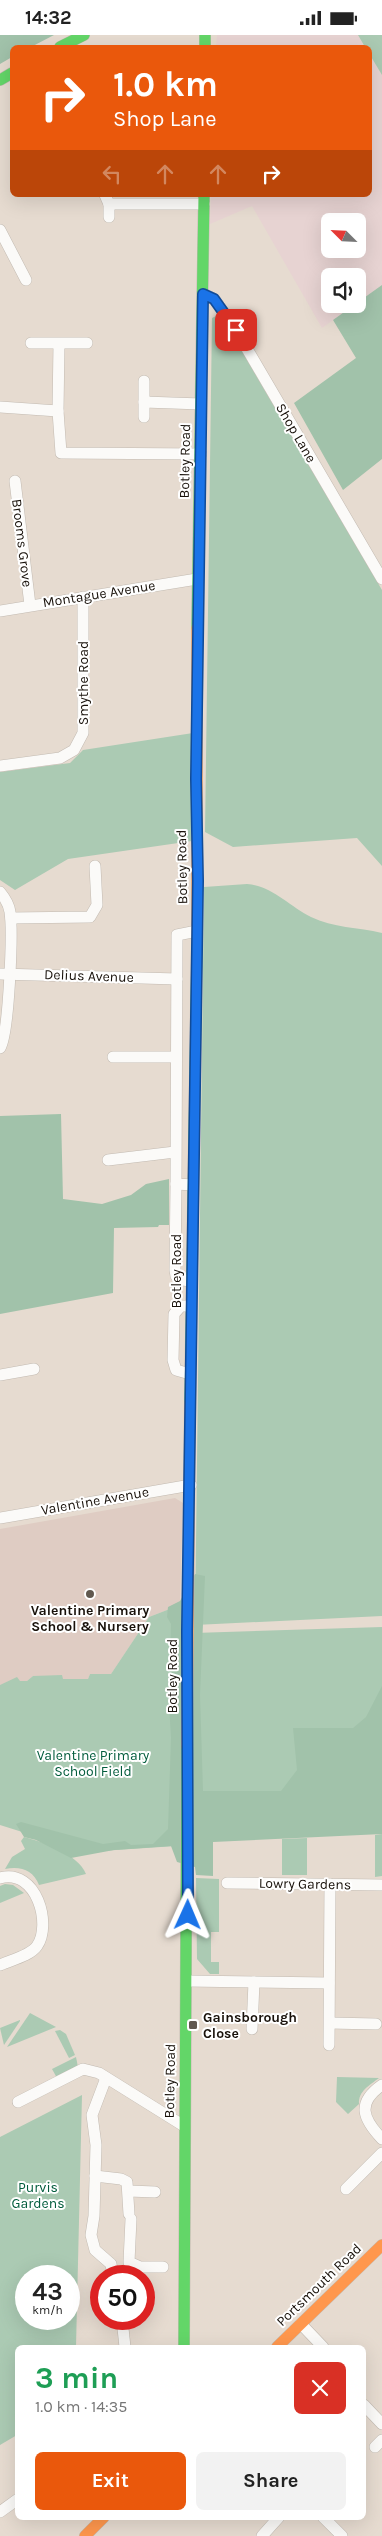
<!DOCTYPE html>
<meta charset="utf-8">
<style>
body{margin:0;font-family:Karla,sans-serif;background:#f2f2f2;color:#222;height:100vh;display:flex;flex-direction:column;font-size:19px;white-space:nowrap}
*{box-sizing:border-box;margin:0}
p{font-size:16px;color:#767676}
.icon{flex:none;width:28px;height:28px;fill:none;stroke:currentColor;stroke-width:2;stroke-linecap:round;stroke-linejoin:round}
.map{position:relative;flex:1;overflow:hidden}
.details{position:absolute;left:15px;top:2310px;width:351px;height:175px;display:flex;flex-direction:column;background:#fff;border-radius:8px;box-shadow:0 5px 20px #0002}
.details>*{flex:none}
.guide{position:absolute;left:10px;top:10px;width:362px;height:152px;border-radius:8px;box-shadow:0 5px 20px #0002;background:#ea580c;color:#fff;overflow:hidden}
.needle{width:32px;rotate:294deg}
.tools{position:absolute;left:321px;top:178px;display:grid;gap:10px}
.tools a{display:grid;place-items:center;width:45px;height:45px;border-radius:8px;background:#fff;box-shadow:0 5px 20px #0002;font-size:25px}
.speed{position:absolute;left:15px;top:2230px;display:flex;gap:10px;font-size:25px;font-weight:700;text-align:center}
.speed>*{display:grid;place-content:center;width:65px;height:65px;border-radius:50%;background:#fff;box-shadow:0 5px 20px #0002;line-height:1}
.speed small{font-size:12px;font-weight:400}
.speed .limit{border:8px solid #d22;background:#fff;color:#111}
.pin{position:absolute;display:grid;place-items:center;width:42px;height:42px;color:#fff;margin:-21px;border-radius:10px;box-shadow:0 2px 8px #0006}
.me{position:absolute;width:55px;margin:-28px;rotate:1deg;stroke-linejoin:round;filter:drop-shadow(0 0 4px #0008)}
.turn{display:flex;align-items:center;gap:18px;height:105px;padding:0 20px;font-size:22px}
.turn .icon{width:65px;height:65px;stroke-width:2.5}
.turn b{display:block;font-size:35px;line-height:42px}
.lanes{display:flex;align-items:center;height:48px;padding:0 20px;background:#0003;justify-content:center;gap:25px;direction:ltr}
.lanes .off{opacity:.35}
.round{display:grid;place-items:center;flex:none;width:52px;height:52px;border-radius:8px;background:#f2f2f2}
.headline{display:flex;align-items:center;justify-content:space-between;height:85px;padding:0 20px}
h1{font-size:30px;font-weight:700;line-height:38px;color:#1e9e55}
.cta{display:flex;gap:10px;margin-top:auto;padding:10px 20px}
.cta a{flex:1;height:58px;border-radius:8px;background:#ea580c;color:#fff;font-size:20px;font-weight:700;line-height:58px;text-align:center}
.cta a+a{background:#f2f2f2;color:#222}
.status{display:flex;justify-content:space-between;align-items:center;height:35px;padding:0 25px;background:#fff;direction:ltr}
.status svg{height:14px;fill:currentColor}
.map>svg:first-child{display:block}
.industrial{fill:#e7d3d2;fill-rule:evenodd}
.education{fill:#dfccc3}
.green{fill:#abcab3;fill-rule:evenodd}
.forest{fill:#a1c2aa}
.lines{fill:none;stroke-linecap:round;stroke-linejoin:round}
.street-casing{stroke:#c2bab1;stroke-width:12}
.fast-casing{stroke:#c2bab1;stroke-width:12}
.slow-casing{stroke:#c2bab1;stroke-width:12}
.street{stroke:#fbfaf8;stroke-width:11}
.fast{stroke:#63d668;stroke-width:11}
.slow{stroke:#ff974d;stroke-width:11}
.route-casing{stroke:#114b97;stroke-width:12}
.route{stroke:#1a73e8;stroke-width:9}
.poi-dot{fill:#60584f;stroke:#fff;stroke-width:2}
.labels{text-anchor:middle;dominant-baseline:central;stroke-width:4;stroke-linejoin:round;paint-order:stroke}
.street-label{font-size:14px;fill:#18110a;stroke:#fff}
.poi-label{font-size:14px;font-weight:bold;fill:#18110a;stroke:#fff}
.park-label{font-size:14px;fill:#025c3c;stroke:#fff}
</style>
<div class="status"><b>14:32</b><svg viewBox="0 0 49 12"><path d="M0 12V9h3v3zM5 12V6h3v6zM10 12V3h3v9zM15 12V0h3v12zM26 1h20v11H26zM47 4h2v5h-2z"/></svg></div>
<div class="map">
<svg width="382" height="2501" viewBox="0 0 382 2501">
<rect width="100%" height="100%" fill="#e6dbd0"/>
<g class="industrial">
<polygon points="217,0 358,0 365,12 216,12"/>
<path d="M 370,20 L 382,40 L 382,250 L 358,268 L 358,241 L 330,241 L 330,269 L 356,269 L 322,293 L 252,171 L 210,189 L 211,160 L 370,160 ZM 330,186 L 358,186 L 358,214 L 330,214 Z"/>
</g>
<polygon class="education" points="175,1463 183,1468 180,1570 149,1582 111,1639 90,1639 88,1644 62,1644 62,1641 33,1641 27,1646 0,1650 0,1494"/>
<g class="green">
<polygon points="358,0 382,0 382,40 370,20 370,12 365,12"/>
<polygon points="220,279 382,555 382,831 357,803 233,812 205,797 212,283"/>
<polygon points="193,698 192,806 68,824 15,855 0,845 0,737 70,728 83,715"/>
<path d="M 247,849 C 272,851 289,871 311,882 C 333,893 358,892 382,898 L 382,1581 L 195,1590 L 204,852 Z"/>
<polygon points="180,1570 176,1811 101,1816 67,1811 0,1790 0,1650 17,1642 20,1646 27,1646 33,1641 62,1640 63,1644 88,1644 90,1639 111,1639 149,1582"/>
<polygon points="382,1592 382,1777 195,1781 194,1598"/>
<polygon points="382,1799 382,1841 375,1842 375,1800"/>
<path d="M 24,1802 C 43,1807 78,1819 86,1839 L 39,1850 C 33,1835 21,1831 5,1834 L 12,1822 L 25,1814 L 21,1806 Z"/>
<polygon points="307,1803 307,1840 282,1840 282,1804"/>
<polygon points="196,1843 219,1844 219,1897 211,1897 211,1927 219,1927 219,1939 210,1939 197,1924"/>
<polygon points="5,1849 13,1850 24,1858 0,1868 0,1851"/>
<polygon points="30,1978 56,1992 7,2012"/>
<polygon points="20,1985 20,1986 4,2010 0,1993"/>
<polygon points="60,1995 66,1999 75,2020 69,2023 55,1996"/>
<polygon points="76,2022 78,2032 57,2043 52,2034"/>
<path d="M 337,2042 L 379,2043 C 370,2050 358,2056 359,2069 L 348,2079 L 336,2067 Z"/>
<path d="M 82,2060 L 76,2312 L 18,2312 L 17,2400 L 0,2410 L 0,2102 ZM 26,2241 L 69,2241 L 69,2284 L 26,2284 Z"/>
</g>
<g class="forest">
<polygon points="0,0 54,0 31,12 12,12 12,22 0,29"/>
<polygon points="382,250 382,424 343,455 294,368 356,323 333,285"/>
<polygon points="61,1079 63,1164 102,1169 131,1160 146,1149 169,1144 169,1190 159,1190 158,1192 114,1193 113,1258 0,1279 0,1081"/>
<polygon points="195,1539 205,1541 200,1660 203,1756 281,1756 297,1735 293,1693 353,1693 366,1682 382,1651 382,1799 213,1807 213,1841 196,1840 195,1832 177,1827 171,1811 114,1815 71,1823 36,1805 24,1802 16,1789 21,1787 103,1809 125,1806 131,1810 153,1809 168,1794 171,1703 169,1669 171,1589 167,1582 168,1572 180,1566"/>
</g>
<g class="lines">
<defs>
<g id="street">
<polyline points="105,160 109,169 204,169"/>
<polyline points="109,182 109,169"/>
<polyline points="0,195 26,245"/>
<polyline points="203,259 214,264 236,295 382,544"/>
<polyline points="31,308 87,308"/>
<polyline points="59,309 58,376 61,418 201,419"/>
<polyline points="144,346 144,382"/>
<polyline points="144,367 201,369"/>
<polyline points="0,372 58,376"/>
<polyline points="15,446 30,570"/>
<polyline points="0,576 197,544"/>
<polyline points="0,731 60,723 74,715 83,698 83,562"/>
<path d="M 0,857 C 5,863 9,870 10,877 C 13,897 9,999 0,1013"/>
<polyline points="11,883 90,882 97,870 95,831"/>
<polyline points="0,939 177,944"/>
<polyline points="113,1022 176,1022"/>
<polyline points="108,1125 175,1117"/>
<polyline points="176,1149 175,1235 176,1241 182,1245 191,1246"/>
<polyline points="193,1150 176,1149 177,900 197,896"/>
<polyline points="190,1339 176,1335 173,1325 174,1279 181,1271 191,1271"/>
<polyline points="0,1340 34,1334"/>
<polyline points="0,1483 191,1450"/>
<path d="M 0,1843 C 37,1833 52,1890 37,1911 C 30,1921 11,1925 0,1930"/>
<polyline points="227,1848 382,1850"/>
<polyline points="187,1946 329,1948"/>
<polyline points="330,1988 376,1989"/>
<polyline points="252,1994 254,1947"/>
<polyline points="329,2010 330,1849"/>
<polyline points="106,2043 92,2080 96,2110 94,2181 91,2200 95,2215 111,2229 113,2241"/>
<path d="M 382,2050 C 356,2068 363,2084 382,2104"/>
<polyline points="18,2067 83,2034 99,2038 184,2091"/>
<polyline points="95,2141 121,2144 127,2147 129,2179"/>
<polyline points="346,2154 382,2118"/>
<polyline points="129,2156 155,2157"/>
<polyline points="131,2184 129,2227 140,2232 163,2232"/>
<polyline points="122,2284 125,2312"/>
<polyline points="301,2289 323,2312"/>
<polyline points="364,2370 382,2389"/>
<polyline points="375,2412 382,2405"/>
<polyline points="0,2477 18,2464"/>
<polyline points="323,2482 342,2501"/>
<polyline points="262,2501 279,2482"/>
</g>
<g id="fast">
<polyline points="205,0 205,12"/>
<polyline points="60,12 84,0"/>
<polyline points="0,45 12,38"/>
<polyline points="197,593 204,160"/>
<polyline points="190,1367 197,908"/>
<polyline points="184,2312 187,1712"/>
</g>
<g id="slow">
<polyline points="197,593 197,908"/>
<polyline points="187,1712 190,1367"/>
<polyline points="277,2312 382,2210"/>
<polyline points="85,2501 104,2482"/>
</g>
</defs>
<use href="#street" class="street-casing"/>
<use href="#fast" class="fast-casing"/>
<use href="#slow" class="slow-casing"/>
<use href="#street" class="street"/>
<use href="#fast" class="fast"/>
<use href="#slow" class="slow"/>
</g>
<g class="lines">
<defs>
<polyline id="route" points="188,1880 187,1596 198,846 196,744 203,259 214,264 236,295"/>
</defs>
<use href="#route" class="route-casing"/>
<use href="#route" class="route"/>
</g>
<g class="poi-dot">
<circle cx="90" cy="1559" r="5"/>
<rect x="188" y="1985" width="10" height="10" rx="2.5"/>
</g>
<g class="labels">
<g class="street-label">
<text transform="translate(296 398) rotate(60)">Shop Lane</text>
<text transform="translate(185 426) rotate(-89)">Botley Road</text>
<text transform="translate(22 508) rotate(83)">Brooms Grove</text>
<text transform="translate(99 559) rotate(-9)">Montague Avenue</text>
<text transform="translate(83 648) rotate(-90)">Smythe Road</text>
<text transform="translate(182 832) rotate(-91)">Botley Road</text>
<text transform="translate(89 941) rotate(2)">Delius Avenue</text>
<text transform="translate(176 1236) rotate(-90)">Botley Road</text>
<text transform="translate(95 1466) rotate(-10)">Valentine Avenue</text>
<text transform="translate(172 1641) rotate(-90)">Botley Road</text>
<text transform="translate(305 1849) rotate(1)">Lowry Gardens</text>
<text transform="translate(170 2046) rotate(-89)">Botley Road</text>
<text transform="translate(319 2250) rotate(-44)">Portsmouth Road</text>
</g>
<g class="poi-label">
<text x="90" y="1575">Valentine Primary<tspan x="90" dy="16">School &amp; Nursery</tspan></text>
<text x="203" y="1982" text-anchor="start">Gainsborough<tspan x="203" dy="16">Close</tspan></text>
</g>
<g class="park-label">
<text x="93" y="1720">Valentine Primary<tspan x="93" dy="16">School Field</tspan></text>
<text x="38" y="2152">Purvis<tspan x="38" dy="16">Gardens</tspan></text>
</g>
</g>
</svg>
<div class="tools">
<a><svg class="needle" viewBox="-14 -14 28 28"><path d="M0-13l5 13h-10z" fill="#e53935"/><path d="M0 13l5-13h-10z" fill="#767676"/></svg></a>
<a><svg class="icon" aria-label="sound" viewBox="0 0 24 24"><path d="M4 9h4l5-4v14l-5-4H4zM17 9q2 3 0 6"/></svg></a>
</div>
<div class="speed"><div>43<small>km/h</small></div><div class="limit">50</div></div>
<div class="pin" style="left:236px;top:295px;background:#d93025"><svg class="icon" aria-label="arrive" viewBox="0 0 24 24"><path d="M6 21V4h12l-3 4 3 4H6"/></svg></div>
<svg class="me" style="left:188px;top:1880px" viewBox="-20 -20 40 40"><path d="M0-17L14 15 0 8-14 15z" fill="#1a73e8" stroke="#fff" stroke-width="4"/></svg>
<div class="guide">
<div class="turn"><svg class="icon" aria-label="right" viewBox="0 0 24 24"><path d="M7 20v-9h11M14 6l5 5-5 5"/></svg><div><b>1.0 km</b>Shop Lane</div></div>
<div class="lanes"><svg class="icon off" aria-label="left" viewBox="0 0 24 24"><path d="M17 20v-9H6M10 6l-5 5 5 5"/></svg><svg class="icon off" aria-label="ahead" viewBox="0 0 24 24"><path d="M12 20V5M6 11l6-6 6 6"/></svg><svg class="icon off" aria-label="ahead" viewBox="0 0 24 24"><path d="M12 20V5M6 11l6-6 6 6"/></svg><svg class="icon" aria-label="right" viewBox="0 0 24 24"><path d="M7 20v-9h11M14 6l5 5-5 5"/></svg></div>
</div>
<section class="details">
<div class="headline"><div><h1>3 min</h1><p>1.0 km · 14:35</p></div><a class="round" style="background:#d93025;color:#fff"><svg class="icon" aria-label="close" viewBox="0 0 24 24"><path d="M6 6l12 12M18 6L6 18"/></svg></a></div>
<div class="cta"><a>Exit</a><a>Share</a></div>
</section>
</div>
